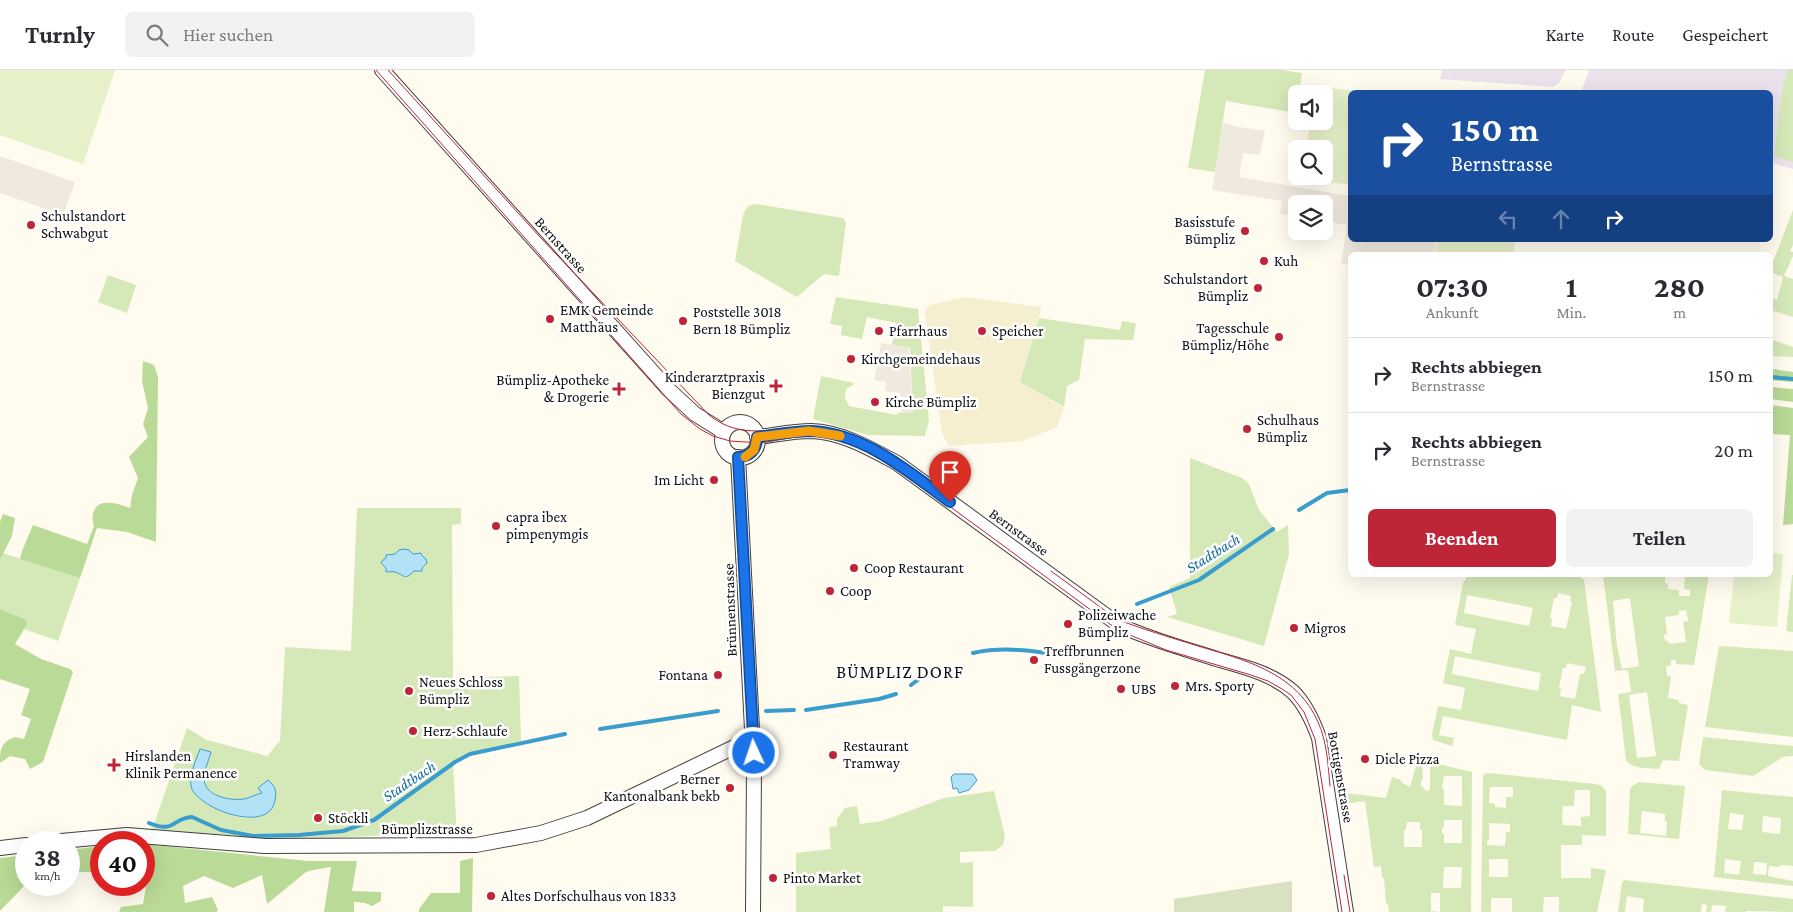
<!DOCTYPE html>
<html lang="de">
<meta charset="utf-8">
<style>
body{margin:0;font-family:"Crimson Pro",serif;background:#f2f2f3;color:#2b2b33;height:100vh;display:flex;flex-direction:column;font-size:19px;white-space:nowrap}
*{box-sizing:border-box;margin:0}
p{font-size:16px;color:#7c7c81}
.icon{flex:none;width:28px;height:28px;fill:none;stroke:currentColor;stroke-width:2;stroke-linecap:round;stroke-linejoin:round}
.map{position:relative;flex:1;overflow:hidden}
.panel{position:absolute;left:1348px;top:182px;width:425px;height:325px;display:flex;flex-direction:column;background:#fff;border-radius:8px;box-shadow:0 5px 20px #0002}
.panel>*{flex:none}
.banner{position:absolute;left:1348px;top:20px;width:425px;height:152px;border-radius:8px;box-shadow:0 5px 20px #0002;background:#1a4fa0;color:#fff;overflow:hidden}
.fabs{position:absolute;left:1288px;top:15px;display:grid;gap:10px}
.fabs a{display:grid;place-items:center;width:45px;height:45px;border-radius:8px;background:#fff;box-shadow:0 5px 20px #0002;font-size:25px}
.speed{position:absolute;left:15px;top:761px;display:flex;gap:10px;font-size:25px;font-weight:700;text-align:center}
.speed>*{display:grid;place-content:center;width:65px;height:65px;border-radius:50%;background:#fff;box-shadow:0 5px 20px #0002;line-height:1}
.speed small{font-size:12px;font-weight:400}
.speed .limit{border:8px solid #d22;background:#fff;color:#111}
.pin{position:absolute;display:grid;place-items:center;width:42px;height:42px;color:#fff;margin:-51px -21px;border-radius:50% 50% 50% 0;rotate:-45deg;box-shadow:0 0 5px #0007}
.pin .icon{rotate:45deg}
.me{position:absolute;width:55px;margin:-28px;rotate:357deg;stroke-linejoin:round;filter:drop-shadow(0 0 4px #0008)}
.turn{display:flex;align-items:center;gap:18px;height:105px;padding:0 20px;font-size:22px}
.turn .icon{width:65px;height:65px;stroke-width:2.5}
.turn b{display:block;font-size:35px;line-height:42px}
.lanes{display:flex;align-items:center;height:48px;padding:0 20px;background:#0003;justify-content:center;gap:25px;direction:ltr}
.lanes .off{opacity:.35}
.eta{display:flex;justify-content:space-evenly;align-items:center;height:85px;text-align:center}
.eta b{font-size:30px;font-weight:700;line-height:35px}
.cta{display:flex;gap:10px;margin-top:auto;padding:10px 20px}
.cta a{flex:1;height:58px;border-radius:8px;background:#be2537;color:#fff;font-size:20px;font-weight:700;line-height:58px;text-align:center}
.cta a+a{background:#f2f2f3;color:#2b2b33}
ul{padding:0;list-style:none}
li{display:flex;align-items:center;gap:15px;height:75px;padding:0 20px;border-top:1px solid #e1e1e2}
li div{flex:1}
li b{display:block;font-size:19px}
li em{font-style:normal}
header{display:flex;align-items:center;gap:30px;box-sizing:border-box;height:70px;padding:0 25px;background:#fff;border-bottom:1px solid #e1e1e2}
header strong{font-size:24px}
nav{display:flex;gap:28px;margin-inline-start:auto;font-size:18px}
.search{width:350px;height:45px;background:#f2f2f3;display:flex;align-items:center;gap:12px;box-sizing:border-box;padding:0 18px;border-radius:8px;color:#7c7c81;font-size:19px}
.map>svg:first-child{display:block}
.industrial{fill:#ebe2ec}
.farmland{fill:#f5efcf}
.green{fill:#d5e9b8;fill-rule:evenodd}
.forest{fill:#bada97}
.cemetery{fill:#d8e1c0}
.pitch{fill:#e6f1ca}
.plaza{fill:#efe9de}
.water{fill:#b3e2f6;stroke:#3a9dcd}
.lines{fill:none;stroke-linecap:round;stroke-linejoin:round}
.stream{stroke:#3a9dcd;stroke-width:4}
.minor-casing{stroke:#414141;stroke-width:16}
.minor{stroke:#fff;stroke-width:14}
.tram{stroke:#be2537;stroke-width:1}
.route-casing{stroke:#114b97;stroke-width:12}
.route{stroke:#1a73e8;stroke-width:9}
.slow{stroke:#f59e0b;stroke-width:9}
.poi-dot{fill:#be2537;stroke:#fff;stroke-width:2}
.labels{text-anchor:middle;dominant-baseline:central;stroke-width:5;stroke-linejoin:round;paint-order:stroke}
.poi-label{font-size:15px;fill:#0e0e0e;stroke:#fff;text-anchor:start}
.street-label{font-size:15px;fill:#0e0e0e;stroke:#fff}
.water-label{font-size:16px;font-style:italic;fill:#166da0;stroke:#fff}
.quarter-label{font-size:18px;letter-spacing:1px;fill:#0e0e0e;stroke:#fff}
</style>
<header>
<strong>Turnly</strong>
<div class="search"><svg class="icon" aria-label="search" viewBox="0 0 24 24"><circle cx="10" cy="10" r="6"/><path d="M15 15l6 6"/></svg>Hier suchen</div>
<nav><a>Karte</a><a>Route</a><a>Gespeichert</a></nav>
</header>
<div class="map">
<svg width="1793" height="842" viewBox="0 0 1793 842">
<rect width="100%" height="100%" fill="#fffbef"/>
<g class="industrial">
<polygon points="1442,0 1566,0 1559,13 1553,17 1440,9"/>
<polygon points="1589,0 1793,0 1793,99 1770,92 1770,22 1581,22"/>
</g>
<polygon class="farmland" points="965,227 1040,237 1041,240 1020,312 1064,338 1057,357 1022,371 949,376 942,364 925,242 928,236 930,235"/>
<g class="green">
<polygon points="1205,0 1281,0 1302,3 1299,24 1296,24 1296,43 1226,31 1215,102 1188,98"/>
<polygon points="1788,0 1793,0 1793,92 1774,86 1783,14"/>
<path d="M 755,134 L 843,148 L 846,153 L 839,206 L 824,204 L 797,227 L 735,191 L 743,145 C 746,138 748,135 755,134 Z"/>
<polygon points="1793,140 1793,175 1790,181 1793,182 1793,186 1784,206 1793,209 1793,247 1774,241 1770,254 1770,228 1777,230 1783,207 1773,203 1771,197"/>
<polygon points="108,205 136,215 127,243 98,232"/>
<polygon points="836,227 918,239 929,350 925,366 868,365 813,349 821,306 854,313 853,315 846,319 845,328 849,336 897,345 897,343 913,342 910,278 892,275 896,253 867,247 862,269 841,265 842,256 830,254"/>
<polygon points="1039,248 1120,260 1122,251 1136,253 1133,270 1085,269 1079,310 1067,316 1064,337 1020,312"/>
<polygon points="1770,269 1793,277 1793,287 1770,286"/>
<polygon points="1190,388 1242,408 1249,414 1259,440 1277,462 1288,455 1289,484 1264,576 1167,547 1177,544 1169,517 1190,508"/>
<path d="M 357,438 L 461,438 L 461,454 L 452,455 L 453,608 L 519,606 L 521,671 L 470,684 L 453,694 L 457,766 L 394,765 L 274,770 L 152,760 L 187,658 L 207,670 L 267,686 L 280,671 L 285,577 L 351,581 ZM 211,682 C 209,690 204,700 204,708 C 205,726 229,731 244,729 C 250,728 256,724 262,723 L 261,720 L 275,734 C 260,755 238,749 218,739 C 212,736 204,734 201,729 C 196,724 194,717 190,712 Z"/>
<polygon points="3,483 80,508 58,571 24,559 26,556 23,548 0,539 0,490"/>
<path d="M 1468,505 L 1577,505 L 1579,506 L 1584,510 L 1601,642 L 1572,635 L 1567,670 L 1443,646 L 1439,665 L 1454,668 L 1452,676 L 1433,670 L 1432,664 L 1438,636 L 1461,640 L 1465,618 L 1443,613 L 1450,579 L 1471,584 L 1476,559 L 1455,555 L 1463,513 ZM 1558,523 L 1571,526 L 1570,531 L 1572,532 L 1566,559 L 1551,556 L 1552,549 L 1550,548 L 1554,528 L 1557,528 ZM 1467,525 L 1533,538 L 1529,556 L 1464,543 ZM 1455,586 L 1541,603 L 1538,621 L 1452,604 ZM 1567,593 L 1586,597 L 1584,604 L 1580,604 L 1575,629 L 1560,626 L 1561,619 L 1559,618 L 1563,598 L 1566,598 Z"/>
<path d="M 1603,505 L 1668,505 L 1665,506 L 1665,513 L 1668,514 L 1668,519 L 1679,520 L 1679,526 L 1690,526 L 1690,520 L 1684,519 L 1685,505 L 1709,505 L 1694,595 L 1676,594 L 1676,590 L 1671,590 L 1671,595 L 1666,596 L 1667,606 L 1671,606 L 1668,628 L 1679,630 L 1679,633 L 1688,635 L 1679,691 L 1663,690 L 1659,699 C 1649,698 1633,700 1626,690 L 1618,624 L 1631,622 L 1628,600 L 1615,601 ZM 1630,528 L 1639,596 L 1622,599 L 1617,576 L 1613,531 ZM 1686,540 L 1688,551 L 1683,552 L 1686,572 L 1669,574 L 1668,571 L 1665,571 L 1664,565 L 1667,564 L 1665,547 L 1679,545 L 1679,541 ZM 1647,622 L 1656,686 L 1637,688 L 1629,625 Z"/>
<polygon points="1792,505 1793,505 1793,562 1786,561"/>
<polygon points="1719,576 1793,581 1793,667 1705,657"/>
<polygon points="1703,667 1793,676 1793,686 1783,687 1753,706 1705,700 1699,694"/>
<path d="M 1430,692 L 1472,702 L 1471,842 L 1389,842 L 1388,834 L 1386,833 L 1384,808 L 1382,808 L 1381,796 L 1374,797 L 1365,731 L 1339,735 L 1338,722 L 1386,728 L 1392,707 L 1401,710 L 1401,712 L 1410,717 L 1416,696 L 1422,696 L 1423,708 L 1420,714 L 1426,721 L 1430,720 ZM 1444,706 L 1462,706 L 1462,736 L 1444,735 L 1444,719 L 1442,719 ZM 1444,750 L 1462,750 L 1462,773 L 1444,773 L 1444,764 L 1442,763 L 1442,758 L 1444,757 ZM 1407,752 L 1420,752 L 1420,760 L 1422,760 L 1422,777 L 1404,777 L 1404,760 L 1406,760 ZM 1444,797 L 1462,797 L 1461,818 L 1443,818 ZM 1431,823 L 1440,823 L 1440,842 L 1431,841 Z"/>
<path d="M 1488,703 L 1596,714 L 1602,716 L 1606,721 L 1606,766 L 1582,765 L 1582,775 L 1561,775 L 1561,808 L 1591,808 L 1591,798 L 1606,800 L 1597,842 L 1559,842 L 1559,827 L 1544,827 L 1543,842 L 1512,842 L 1512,828 L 1491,828 L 1491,842 L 1481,842 L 1483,707 L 1484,704 ZM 1490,717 L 1513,717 L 1513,727 L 1506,727 L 1506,738 L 1495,737 L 1495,734 L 1489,733 ZM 1575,720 L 1590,720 L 1590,746 L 1581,747 L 1581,756 L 1563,755 L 1562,747 L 1563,736 L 1574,736 ZM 1489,753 L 1510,754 L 1510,762 L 1506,762 L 1505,776 L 1487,775 L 1487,771 L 1489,770 ZM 1508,789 L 1508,807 L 1489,807 L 1489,789 Z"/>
<path d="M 1639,712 L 1685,716 L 1679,769 L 1628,764 L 1630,720 L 1632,716 ZM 1642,741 L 1665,744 L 1665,751 L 1667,752 L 1666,766 L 1640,763 Z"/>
<path d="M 1722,720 L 1793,727 L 1793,796 L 1780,795 L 1779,797 L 1769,796 L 1768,806 L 1793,811 L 1793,816 L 1714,807 ZM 1730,743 L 1744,745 L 1742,760 L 1728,759 ZM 1763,746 L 1781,748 L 1780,764 L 1762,762 ZM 1725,789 L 1741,791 L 1739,805 L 1724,803 ZM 1754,792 L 1767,793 L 1766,805 L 1753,804 Z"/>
<polygon points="994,721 1005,766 1003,775 995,781 960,782 960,793 973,792 973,837 943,836 943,842 796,842 796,783 831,779 829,757 837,756 837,749 845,738 857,736 860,754 882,751 944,728"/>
<polygon points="1624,810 1793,829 1793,842 1746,841 1746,842 1725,842 1726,836 1712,835 1711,842 1706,842 1707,835 1702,834 1701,842 1643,842 1644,829 1627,826 1625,842 1618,842 1622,812"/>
</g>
<g class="forest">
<path d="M 143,291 L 154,295 L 158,307 L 156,472 L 127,462 L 97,458 L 80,508 L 20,489 L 22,481 L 33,455 L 87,474 L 94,456 C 93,452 92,449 93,444 C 97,426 119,434 130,438 L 132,425 L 138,408 L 129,387 L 148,367 L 143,354 L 148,338 L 142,311 Z"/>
<polygon points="1774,299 1793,302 1793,312 1770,310 1770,302"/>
<polygon points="1770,317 1793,319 1793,332 1770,329"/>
<polygon points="1770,335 1793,338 1793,454 1783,455 1790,365 1770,364"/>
<polygon points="3,444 15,448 12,466 0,490 0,452"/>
<path d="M 0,539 L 27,550 L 26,556 L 15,574 L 41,589 L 70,599 L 73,602 L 43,692 L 30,699 L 25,689 L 10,686 L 0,693 C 0,679 1,672 15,667 L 24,669 L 31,649 L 21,645 L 30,619 L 0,609 Z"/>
<polygon points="144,774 308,791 357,791 352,821 381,822 381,831 372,836 365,833 354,832 354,842 324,842 331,797 313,800 306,802 267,834 262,805 233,818 204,806 183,816 185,833 212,827 218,840 216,842 119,842 121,837 143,834 146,817 153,802 144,798"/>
<polygon points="101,776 101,802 69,802 69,780"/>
<polygon points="26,785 26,814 0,841 0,788"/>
<polygon points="473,788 472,842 419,842 419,839 431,823 460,823 460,791"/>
</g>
<polygon class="cemetery" points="1292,811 1292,842 1174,842 1174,829"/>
<g class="pitch">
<polygon points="0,0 115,0 83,94 0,65"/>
<polygon points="1315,16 1363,22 1350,22 1350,115 1303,108 1303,106 1324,106 1324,79 1307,79 1310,51 1324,51 1324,24 1314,24"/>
<polygon points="1437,170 1515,170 1513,185 1435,185"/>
<polygon points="1770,483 1783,484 1777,557 1729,553 1734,505 1770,505"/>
</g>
<g class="plaza">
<polygon points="1223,53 1232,55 1233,56 1265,61 1260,85 1243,83 1239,107 1350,126 1350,170 1436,170 1434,185 1350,185 1350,195 1341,194 1347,155 1324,151 1324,134 1296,134 1296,147 1280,144 1282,131 1212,120"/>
<polygon points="0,86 75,112 63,145 0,123"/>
<polygon points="881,273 909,278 913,342 901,343 904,327 900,326 900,323 885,321 886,312 874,310"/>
</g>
<g class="water">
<path d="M 404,479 L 409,480 L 413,484 L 421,483 L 422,486 L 426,489 L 427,493 L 422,498 L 422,501 L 414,501 C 405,511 404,505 395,502 C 392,501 389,502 386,502 L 386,498 L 381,493 L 383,490 L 386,488 L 386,485 L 395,484 L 399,480 Z"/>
<path d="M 200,679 L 211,682 C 209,690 204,700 204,708 C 204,726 229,731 244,729 C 250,728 256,724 262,723 L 258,718 L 268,710 C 275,716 277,721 275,730 C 270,766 195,738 191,716 C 189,704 196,690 200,679 Z"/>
<polygon points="954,704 973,704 977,710 969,720 959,723 957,718 953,719 951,707"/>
</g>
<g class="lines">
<g class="stream">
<polyline points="1770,307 1793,309"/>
<polyline points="1299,440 1327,423 1350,420"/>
<polyline points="1137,534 1199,510 1273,459"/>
<path d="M 973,583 C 1001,577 1033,580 1060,586"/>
<polyline points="911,615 923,606"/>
<polyline points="806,640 879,629 896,624"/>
<polyline points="766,641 794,640"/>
<polyline points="600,659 718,641"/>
<path d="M 149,753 C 175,764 172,748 192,747 L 221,760 L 253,766 L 299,765 L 343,761 L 374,750 L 455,692 L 470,684 L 565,664"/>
</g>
<defs>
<g id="minor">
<polyline points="382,0 668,319 695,344 724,362"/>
<circle cx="740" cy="370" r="18"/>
<path d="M 757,367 C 775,365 793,361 811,361 C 842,362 869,378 897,393 L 1119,555 C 1151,570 1186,579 1220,590 C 1245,597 1273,604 1293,622 C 1306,635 1313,651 1319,668 L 1346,842"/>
<polyline points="738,387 754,698 753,842"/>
<polyline points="50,772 127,765 265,776 476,775 541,763 587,748 753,668"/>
<polyline points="0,778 26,775"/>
</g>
</defs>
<use href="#minor" class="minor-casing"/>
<use href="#minor" class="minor"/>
<g class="tram">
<polyline points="376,0 681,344 700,359 713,366 730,371 761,373 795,367 817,366 842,371 869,381 896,397 933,424 1118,560 1166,580 1251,605 1268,611 1282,619 1291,625 1304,642 1315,669 1342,842"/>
<path d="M 388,0 L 539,166 L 709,345 C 742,371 771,357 809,358 C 818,358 827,360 836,363"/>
<path d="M 1051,501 L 1107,542 L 1124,552 C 1151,562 1179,570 1208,579 C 1252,592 1298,606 1318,652 C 1327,672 1328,694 1330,716"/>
<polyline points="1344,805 1350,842"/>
</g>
</g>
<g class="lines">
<defs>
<path id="route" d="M 754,683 L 738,387 C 750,387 757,380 757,367 C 775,365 793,361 811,361 C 864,363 909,402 950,432"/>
</defs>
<use href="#route" class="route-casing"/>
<use href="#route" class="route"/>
<polyline class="slow" points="745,387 754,380 757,367 809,361 840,366"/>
</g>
<g class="poi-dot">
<circle cx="31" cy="155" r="5"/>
<circle cx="1245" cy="161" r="5"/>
<circle cx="1264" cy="191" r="5"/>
<circle cx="1258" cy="218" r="5"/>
<circle cx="550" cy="249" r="5"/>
<circle cx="683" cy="251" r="5"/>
<circle cx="879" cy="261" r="5"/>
<circle cx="982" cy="261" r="5"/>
<circle cx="1279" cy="267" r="5"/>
<circle cx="851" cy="289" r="5"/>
<path d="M773.5 308.5h5v5h5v5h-5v5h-5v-5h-5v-5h5z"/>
<path d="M616.5 311.5h5v5h5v5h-5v5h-5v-5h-5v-5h5z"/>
<circle cx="875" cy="332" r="5"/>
<circle cx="1247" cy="359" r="5"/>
<circle cx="714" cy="410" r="5"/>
<circle cx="496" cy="456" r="5"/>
<circle cx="854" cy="498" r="5"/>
<circle cx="830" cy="521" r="5"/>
<circle cx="1068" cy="554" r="5"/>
<circle cx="1294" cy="558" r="5"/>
<circle cx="1034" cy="590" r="5"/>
<circle cx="718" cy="605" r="5"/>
<circle cx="1175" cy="616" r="5"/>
<circle cx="1121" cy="619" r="5"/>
<circle cx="409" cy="621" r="5"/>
<circle cx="413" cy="661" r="5"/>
<circle cx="833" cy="685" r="5"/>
<circle cx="1365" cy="689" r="5"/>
<path d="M111.5 687.5h5v5h5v5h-5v5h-5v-5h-5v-5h5z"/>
<circle cx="730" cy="718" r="5"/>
<circle cx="318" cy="748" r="5"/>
<circle cx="773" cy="808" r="5"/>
<circle cx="491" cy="826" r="5"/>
</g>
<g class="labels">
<g class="poi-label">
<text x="41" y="146">Schulstandort<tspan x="41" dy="17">Schwabgut</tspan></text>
<text x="1235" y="152" text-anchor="end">Basisstufe<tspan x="1235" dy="17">Bümpliz</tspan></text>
<text x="1274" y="191">Kuh</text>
<text x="1248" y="209" text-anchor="end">Schulstandort<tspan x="1248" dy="17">Bümpliz</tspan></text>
<text x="560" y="240">EMK Gemeinde<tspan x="560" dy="17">Matthäus</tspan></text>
<text x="693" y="242">Poststelle 3018<tspan x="693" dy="17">Bern 18 Bümpliz</tspan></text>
<text x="1269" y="258" text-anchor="end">Tagesschule<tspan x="1269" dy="17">Bümpliz/Höhe</tspan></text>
<text x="889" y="261">Pfarrhaus</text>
<text x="992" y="261">Speicher</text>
<text x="861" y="289">Kirchgemeindehaus</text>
<text x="765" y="307" text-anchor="end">Kinderarztpraxis<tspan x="765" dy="17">Bienzgut</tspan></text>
<text x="609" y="310" text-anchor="end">Bümpliz-Apotheke<tspan x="609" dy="17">&amp; Drogerie</tspan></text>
<text x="885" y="332">Kirche Bümpliz</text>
<text x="1257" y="350">Schulhaus<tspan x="1257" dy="17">Bümpliz</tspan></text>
<text x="704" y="410" text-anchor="end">Im Licht</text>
<text x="506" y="447">capra ibex<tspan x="506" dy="17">pimpenymgis</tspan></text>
<text x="864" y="498">Coop Restaurant</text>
<text x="840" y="521">Coop</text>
<text x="1078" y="545">Polizeiwache<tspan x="1078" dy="17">Bümpliz</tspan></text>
<text x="1304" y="558">Migros</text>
<text x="1044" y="581">Treffbrunnen<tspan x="1044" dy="17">Fussgängerzone</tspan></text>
<text x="708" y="605" text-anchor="end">Fontana</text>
<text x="419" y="612">Neues Schloss<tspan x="419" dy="17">Bümpliz</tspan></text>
<text x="1185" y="616">Mrs. Sporty</text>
<text x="1131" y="619">UBS</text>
<text x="423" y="661">Herz-Schlaufe</text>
<text x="843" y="676">Restaurant<tspan x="843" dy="17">Tramway</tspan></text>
<text x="125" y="686">Hirslanden<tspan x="125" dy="17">Klinik Permanence</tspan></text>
<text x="1375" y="689">Dicle Pizza</text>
<text x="720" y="709" text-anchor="end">Berner<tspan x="720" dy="17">Kantonalbank bekb</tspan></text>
<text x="328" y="748">Stöckli</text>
<text x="783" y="808">Pinto Market</text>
<text x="501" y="826">Altes Dorfschulhaus von 1833</text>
</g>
<g class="street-label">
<text transform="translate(561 175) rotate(48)">Bernstrasse</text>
<text transform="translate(1019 462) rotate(36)">Bernstrasse</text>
<text transform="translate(730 540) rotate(-92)">Brünnenstrasse</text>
<text transform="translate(1341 707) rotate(80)">Bottigenstrasse</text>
<text x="427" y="759">Bümplizstrasse</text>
</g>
<g class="water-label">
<text transform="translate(1213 483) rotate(-32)">Stadtbach</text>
<text transform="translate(409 711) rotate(-34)">Stadtbach</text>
</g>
<g class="quarter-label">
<text x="900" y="602">BÜMPLIZ DORF</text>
</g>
</g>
</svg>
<div class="fabs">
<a><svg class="icon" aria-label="sound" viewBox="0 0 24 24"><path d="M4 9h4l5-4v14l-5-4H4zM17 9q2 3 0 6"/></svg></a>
<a><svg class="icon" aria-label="search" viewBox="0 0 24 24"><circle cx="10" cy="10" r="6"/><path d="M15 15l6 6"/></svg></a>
<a><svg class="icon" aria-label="layers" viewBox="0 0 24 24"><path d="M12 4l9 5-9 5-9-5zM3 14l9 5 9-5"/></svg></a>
</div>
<div class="speed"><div>38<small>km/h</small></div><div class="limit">40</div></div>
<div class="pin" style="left:950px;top:432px;background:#d93025"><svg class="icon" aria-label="arrive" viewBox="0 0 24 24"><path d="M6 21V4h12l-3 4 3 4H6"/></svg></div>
<svg class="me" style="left:754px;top:683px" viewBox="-20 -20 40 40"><circle r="17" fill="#1a73e8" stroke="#fff" stroke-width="3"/><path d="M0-11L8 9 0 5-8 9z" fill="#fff"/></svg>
<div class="banner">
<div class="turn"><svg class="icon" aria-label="right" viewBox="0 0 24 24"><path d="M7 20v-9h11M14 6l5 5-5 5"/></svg><div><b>150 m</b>Bernstrasse</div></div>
<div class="lanes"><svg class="icon off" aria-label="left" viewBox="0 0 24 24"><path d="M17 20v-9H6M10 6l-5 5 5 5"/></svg><svg class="icon off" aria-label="ahead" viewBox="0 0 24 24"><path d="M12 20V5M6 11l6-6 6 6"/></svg><svg class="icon" aria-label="right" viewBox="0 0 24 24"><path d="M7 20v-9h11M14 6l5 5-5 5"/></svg></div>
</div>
<section class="panel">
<div class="eta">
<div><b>07:30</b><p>Ankunft</p></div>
<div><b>1</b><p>Min.</p></div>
<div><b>280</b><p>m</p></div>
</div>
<ul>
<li><svg class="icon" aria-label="right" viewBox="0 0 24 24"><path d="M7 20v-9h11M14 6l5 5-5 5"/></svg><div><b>Rechts abbiegen</b><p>Bernstrasse</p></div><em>150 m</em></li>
<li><svg class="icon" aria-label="right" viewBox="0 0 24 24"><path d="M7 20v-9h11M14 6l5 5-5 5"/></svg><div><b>Rechts abbiegen</b><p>Bernstrasse</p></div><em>20 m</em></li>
</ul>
<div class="cta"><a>Beenden</a><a>Teilen</a></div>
</section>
</div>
